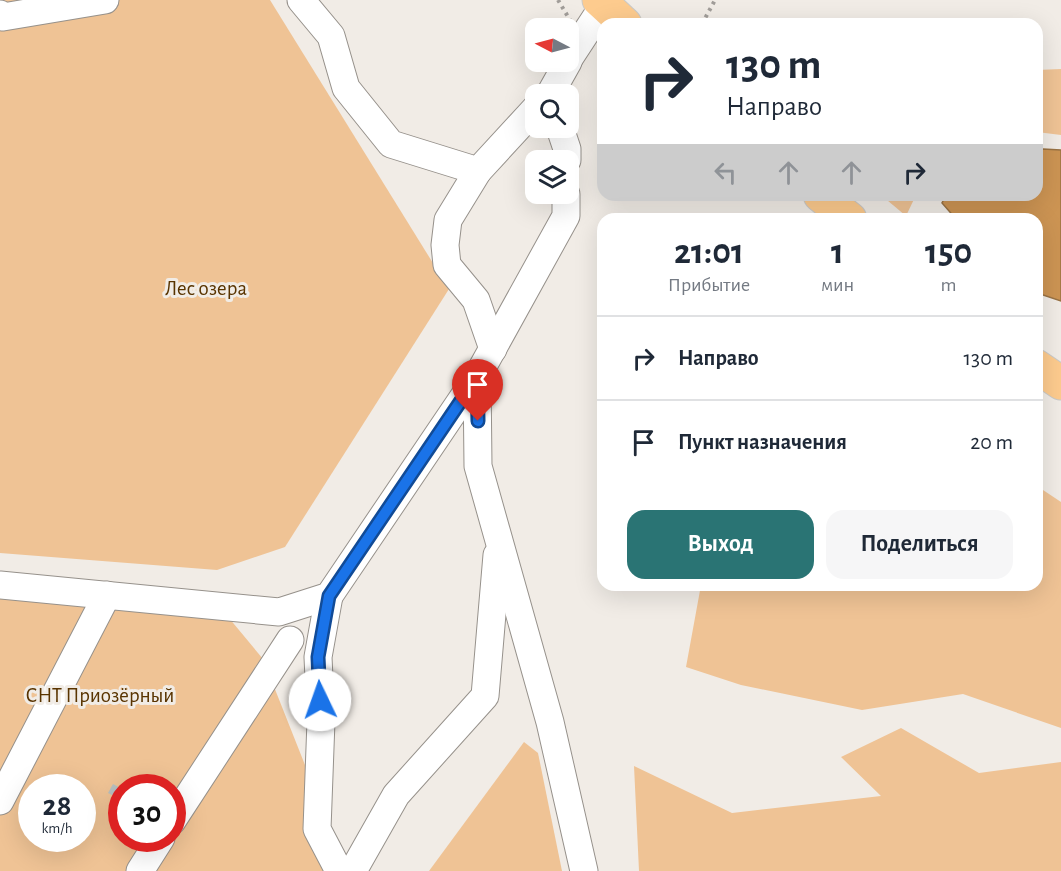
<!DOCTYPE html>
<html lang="ru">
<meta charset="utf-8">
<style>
body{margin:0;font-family:"Alegreya Sans",sans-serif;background:#f6f6f7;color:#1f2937;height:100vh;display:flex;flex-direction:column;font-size:22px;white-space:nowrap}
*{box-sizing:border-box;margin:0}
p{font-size:20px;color:#747a83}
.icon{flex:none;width:33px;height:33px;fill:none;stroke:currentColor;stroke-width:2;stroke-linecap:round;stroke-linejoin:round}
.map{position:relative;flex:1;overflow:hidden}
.details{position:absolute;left:597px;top:213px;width:446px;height:378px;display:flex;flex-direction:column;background:#fff;border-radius:18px;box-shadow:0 6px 24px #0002}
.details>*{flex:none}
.guide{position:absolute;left:597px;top:18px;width:446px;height:183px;border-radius:18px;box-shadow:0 6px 24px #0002;background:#fff;color:#1f2937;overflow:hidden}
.needle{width:39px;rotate:276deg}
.controls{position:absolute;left:525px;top:18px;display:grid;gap:12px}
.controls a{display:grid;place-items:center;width:54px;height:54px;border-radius:12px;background:#fff;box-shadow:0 6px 24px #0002;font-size:30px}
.speed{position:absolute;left:18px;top:774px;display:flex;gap:12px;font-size:30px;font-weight:700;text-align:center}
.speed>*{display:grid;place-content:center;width:78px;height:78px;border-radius:50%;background:#fff;box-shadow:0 6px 24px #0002;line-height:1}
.speed small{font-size:15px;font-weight:400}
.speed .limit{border:9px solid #d22;background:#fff;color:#111}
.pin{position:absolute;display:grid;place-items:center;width:51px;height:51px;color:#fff;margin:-62px -26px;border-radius:50% 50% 50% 0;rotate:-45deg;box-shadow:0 0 6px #0007}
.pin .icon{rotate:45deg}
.me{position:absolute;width:66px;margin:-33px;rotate:357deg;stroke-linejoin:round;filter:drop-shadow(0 0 4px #0008)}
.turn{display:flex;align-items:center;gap:21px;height:126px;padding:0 30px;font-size:27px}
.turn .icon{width:78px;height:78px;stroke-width:2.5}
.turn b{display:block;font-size:42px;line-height:51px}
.lanes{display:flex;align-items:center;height:57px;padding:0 30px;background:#0003;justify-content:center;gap:30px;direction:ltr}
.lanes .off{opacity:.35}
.eta{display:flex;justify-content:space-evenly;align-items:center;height:102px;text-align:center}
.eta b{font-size:36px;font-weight:700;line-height:42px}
.action{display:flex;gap:12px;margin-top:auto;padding:12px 30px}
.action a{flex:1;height:69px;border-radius:18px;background:#2a7474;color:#fff;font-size:24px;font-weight:700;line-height:69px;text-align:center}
.action a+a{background:#f6f6f7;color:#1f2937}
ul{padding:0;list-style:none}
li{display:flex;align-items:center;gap:18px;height:84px;padding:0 30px;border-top:2px solid #e0e1e3}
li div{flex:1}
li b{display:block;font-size:22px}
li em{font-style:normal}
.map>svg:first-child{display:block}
.green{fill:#efc395;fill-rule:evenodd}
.water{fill:#cc9453;stroke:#997243;stroke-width:1.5}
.building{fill:#b7c0c0}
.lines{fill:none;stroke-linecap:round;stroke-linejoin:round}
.minor-casing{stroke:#96918b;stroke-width:29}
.major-casing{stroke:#cacac9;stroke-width:35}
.path{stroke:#a19d99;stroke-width:4;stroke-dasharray:3 4.5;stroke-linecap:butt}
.minor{stroke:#fff;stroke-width:27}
.major{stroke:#fdcb8e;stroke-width:33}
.route-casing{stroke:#114b97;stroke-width:15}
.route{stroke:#1a73e8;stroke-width:10}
.labels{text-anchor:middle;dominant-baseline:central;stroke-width:6;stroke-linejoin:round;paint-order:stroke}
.park-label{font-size:21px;fill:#593400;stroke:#f1ece6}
</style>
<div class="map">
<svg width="1061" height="871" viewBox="0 0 1061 871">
<rect width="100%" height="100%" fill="#f1ece6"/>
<g class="green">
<polygon points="0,0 270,0 449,289 285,547 217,570 0,553"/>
<polygon points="1061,69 1061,135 1037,132 1037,70"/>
<polygon points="881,195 916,195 906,216"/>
<polygon points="1037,486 1061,502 1061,728 963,694 862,710 741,685 686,667 701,585 1036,585"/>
<path d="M 0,589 L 224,612 L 263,659 L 347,871 L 0,871 ZM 32,788 L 82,788 L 82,838 L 32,838 ZM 122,788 L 172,788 L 172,838 L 122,838 Z"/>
<polygon points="901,728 979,773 1061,762 1061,871 639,871 634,766 732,813 881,796 841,757"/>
<polygon points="524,742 538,753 562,871 429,871"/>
</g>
<polygon class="water" points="1043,149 1061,150 1061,301 1037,293 1036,219 956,219 942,203 946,195 1036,195 1037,150"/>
<polygon class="building" points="113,784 122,789 122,800 108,793"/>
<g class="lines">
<defs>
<g id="minor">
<polyline points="301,0 331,36 346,88 391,144 478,171 536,108"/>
<polyline points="0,14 3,17 105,0"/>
<polyline points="568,60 604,5"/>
<polyline points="550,94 568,62"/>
<polyline points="560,128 567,149 567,160"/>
<polyline points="478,171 448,220 445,245 447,265 476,300 493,349"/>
<polyline points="477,377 478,466 550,722 584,871"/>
<polyline points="0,585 279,612 329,596 477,377 566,216 566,194"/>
<polyline points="329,596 318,657 321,721 317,829 339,871"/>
<polyline points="0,801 107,595"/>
<polyline points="172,821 290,640"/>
<polyline points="140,871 161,838"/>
<polyline points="353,871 396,795 485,696 497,555"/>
</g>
<g id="major">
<polyline points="599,0 625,24"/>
<polyline points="820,195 850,219"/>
<polyline points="1036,366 1061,383"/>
</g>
</defs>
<use href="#minor" class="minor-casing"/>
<use href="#major" class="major-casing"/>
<g class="path">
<polyline points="558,0 570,20"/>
<polyline points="702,24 715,0"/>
</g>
<use href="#minor" class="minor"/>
<use href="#major" class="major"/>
</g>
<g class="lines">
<defs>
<polyline id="route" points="320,700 318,657 329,596 477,377 478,421"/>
</defs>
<use href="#route" class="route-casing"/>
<use href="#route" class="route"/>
</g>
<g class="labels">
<g class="park-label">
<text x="206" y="288">Лес озера</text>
<text x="100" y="695">СНТ Приозёрный</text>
</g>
</g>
</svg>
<div class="controls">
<a><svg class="needle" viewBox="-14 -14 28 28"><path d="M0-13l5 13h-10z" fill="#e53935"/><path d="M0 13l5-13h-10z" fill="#747a83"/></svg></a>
<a><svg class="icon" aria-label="search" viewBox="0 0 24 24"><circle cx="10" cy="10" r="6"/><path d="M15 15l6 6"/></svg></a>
<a><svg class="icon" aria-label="layers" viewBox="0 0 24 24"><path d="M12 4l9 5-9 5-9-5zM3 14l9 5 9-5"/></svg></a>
</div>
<div class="speed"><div>28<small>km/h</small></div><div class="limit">30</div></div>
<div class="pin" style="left:478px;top:421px;background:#d93025"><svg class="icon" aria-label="arrive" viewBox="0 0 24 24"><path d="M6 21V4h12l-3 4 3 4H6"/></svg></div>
<svg class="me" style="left:320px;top:700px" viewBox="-20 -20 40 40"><circle r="19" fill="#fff"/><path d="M0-13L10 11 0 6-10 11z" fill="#1a73e8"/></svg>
<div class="guide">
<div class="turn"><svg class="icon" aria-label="right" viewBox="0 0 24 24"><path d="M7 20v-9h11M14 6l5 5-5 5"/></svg><div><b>130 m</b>Направо</div></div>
<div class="lanes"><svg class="icon off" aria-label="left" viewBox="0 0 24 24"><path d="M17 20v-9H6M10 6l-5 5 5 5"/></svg><svg class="icon off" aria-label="ahead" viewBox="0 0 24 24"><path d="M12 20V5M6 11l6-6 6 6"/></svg><svg class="icon off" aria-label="ahead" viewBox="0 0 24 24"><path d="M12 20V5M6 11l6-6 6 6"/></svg><svg class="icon" aria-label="right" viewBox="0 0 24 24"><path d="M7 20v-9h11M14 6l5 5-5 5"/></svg></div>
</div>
<section class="details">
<div class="eta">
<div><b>21:01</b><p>Прибытие</p></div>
<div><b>1</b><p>мин</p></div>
<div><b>150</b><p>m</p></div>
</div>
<ul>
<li><svg class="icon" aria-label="right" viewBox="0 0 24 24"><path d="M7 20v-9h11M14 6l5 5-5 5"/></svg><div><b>Направо</b></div><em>130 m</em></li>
<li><svg class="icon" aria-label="arrive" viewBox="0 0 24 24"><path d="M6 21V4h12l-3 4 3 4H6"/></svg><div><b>Пункт назначения</b></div><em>20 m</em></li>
</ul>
<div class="action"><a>Выход</a><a>Поделиться</a></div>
</section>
</div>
